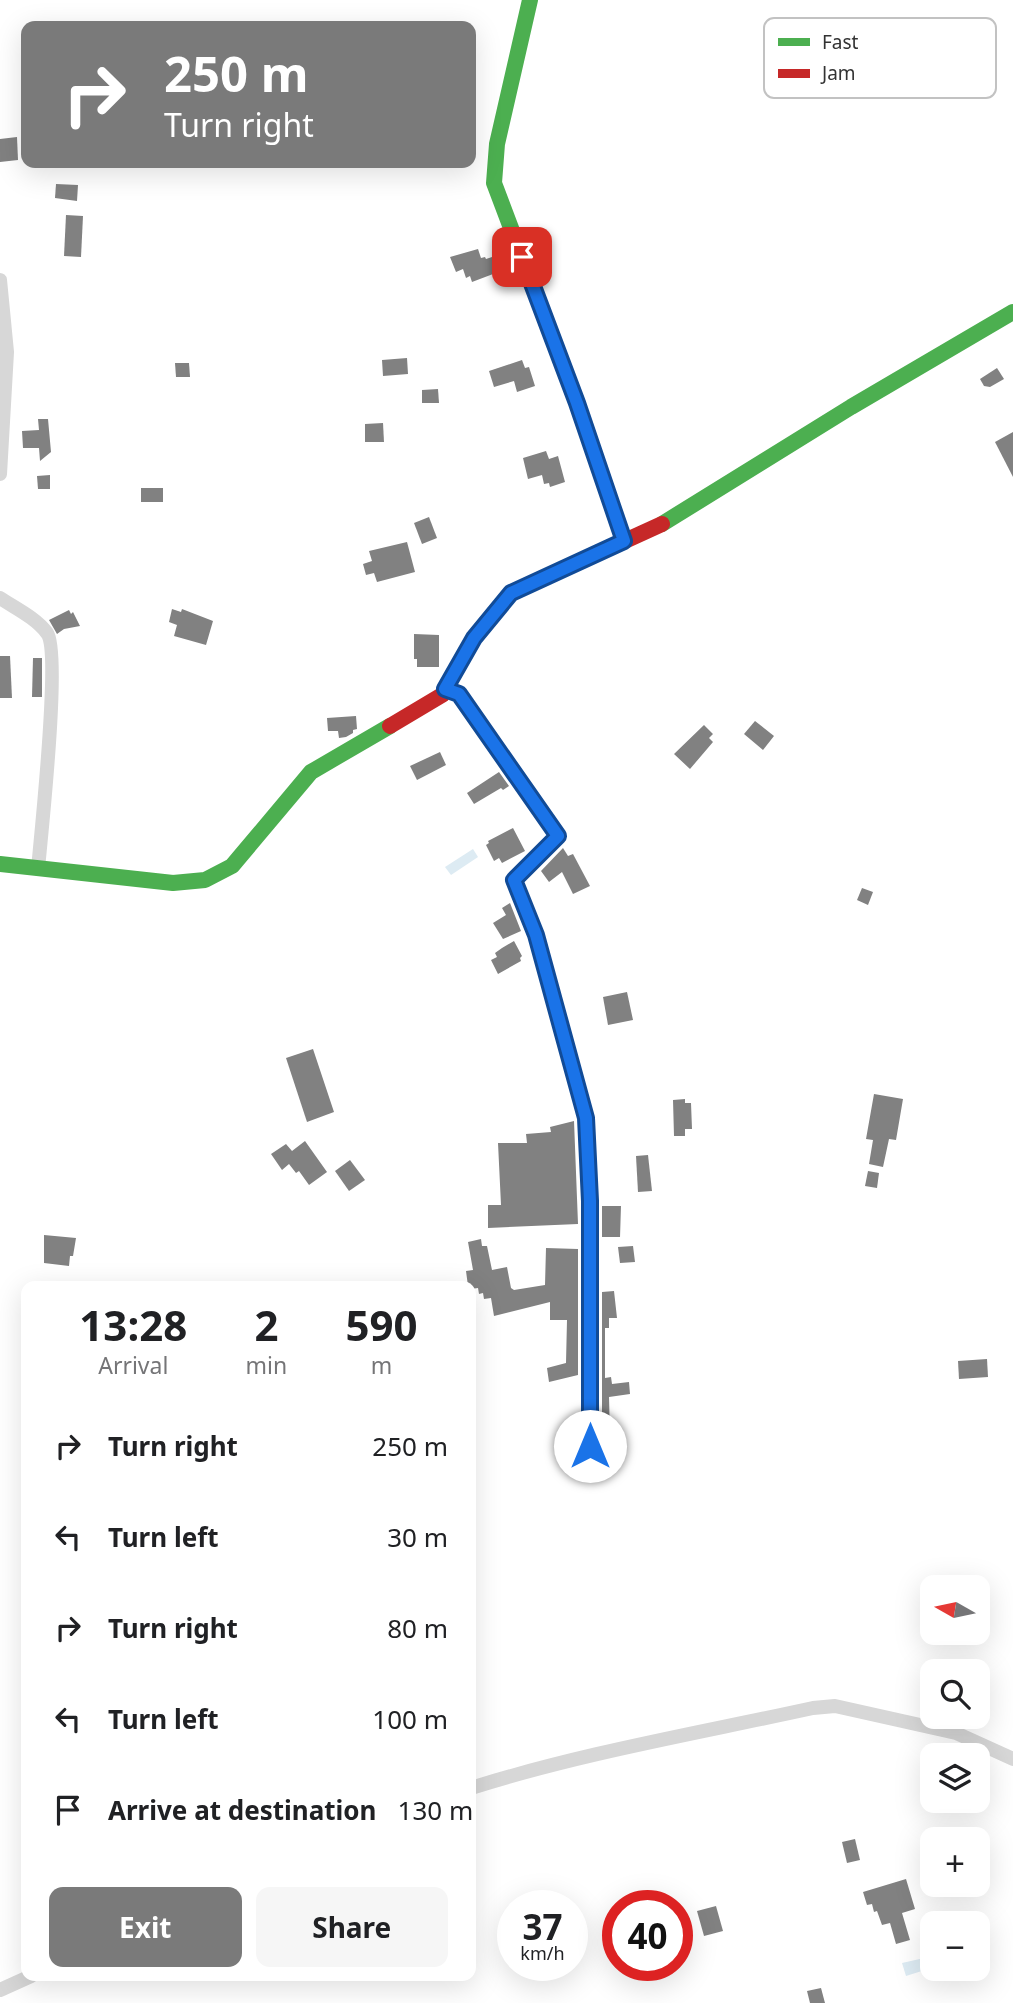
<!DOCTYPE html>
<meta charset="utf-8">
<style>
body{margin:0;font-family:"Noto Sans",sans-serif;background:#f6f6f6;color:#202124;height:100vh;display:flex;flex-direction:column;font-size:26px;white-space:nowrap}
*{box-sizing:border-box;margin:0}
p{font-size:23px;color:#757577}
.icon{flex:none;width:38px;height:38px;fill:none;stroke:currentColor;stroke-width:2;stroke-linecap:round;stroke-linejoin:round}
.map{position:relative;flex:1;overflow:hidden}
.details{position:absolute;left:21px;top:1281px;width:455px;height:700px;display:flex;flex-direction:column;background:#fff;border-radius:14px;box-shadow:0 7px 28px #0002}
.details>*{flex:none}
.banner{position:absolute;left:21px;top:21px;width:455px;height:147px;border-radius:14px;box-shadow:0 7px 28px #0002;background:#7a7a7a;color:#fff;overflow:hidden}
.needle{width:46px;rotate:279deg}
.buttons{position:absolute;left:920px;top:1575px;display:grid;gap:14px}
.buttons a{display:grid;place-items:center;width:70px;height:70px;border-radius:14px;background:#fff;box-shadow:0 7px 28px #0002;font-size:35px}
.speed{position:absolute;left:497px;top:1890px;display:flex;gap:14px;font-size:35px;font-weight:700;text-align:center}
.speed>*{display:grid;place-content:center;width:91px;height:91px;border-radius:50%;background:#fff;box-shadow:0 7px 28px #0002;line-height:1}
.speed small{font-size:18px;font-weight:400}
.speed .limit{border:10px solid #d22;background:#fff;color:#111}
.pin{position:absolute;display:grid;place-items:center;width:60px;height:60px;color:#fff;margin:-30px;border-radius:14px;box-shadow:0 4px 10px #0006}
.me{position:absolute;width:77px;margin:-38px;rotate:0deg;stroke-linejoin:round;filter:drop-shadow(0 0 5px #0008)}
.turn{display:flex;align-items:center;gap:24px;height:147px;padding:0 28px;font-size:32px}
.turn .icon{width:91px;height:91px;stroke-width:2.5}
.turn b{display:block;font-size:49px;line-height:60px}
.eta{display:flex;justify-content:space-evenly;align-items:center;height:119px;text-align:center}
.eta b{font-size:42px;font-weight:700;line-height:49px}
.button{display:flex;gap:14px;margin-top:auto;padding:14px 28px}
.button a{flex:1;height:80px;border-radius:14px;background:#7a7a7a;color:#fff;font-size:28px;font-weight:700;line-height:80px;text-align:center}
.button a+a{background:#f6f6f6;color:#202124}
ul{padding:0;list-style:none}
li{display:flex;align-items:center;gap:21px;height:91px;padding:0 28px}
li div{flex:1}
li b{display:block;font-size:26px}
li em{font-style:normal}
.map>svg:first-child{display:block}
.water{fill:#ddebf3}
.building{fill:#818181}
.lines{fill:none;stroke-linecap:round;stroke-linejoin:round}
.street{stroke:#d7d7d7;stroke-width:14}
.fast{stroke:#4caf50;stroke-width:16}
.jam{stroke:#c62828;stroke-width:16}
.route-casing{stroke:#114b97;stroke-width:18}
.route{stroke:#1a73e8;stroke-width:12}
.key{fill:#fff;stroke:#c2c2c2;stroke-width:2}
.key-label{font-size:19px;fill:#333}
</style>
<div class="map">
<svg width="1013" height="2003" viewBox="0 0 1013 2003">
<rect width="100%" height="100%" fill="#fff"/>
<g class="water">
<polygon points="473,849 478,857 451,875 445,867"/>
<polygon points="924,1958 929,1961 928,1969 906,1976 902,1963"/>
</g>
<g class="building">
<polygon points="17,137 18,160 0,162 0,139"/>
<polygon points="56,184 78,185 77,201 55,198"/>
<polygon points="66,215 83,216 81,257 64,256"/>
<polygon points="478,249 481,258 485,257 486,259 495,256 501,271 472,282 470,276 466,278 463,269 456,272 450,257"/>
<polygon points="407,358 408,374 383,376 382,360"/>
<polygon points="522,360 525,368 529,367 535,386 517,392 514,381 494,387 489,371"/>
<polygon points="175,363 189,363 190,377 176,377"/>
<polygon points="997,368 1004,379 990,387 984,386 980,379"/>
<polygon points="438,389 439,403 422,403 422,390"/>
<polygon points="38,419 48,419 51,452 40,461 39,448 23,448 22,431 39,430"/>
<polygon points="383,423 384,442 365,442 365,424"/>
<polygon points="1013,432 1013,477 995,442"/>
<polygon points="546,451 549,459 558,456 565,482 550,487 549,483 544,484 542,475 528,479 523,458"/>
<polygon points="50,475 50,489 38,489 37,476"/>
<rect x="141" y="488" width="22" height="14"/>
<polygon points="429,517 437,538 422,544 414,523"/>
<polygon points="407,542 415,572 377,582 374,573 366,575 363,564 372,561 369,551"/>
<polygon points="172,609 181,612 182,609 213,621 206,645 174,636 177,625 169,622"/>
<polygon points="69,610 71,614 73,612 80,626 64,629 57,634 49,620"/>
<polygon points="414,634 439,635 439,667 417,667 417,659 414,659"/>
<polygon points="0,656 10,656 12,698 0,698"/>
<polygon points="33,658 42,658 42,697 32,697"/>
<polygon points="356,716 357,729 353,730 353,733 346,737 339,738 338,731 328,731 327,718"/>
<polygon points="755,721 774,736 763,750 744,734"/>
<polygon points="704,725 713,734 709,738 713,742 690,769 674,754"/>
<polygon points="440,752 446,765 417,780 410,766"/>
<polygon points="499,772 509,786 503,790 501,788 474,804 467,793"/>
<polygon points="513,828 525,851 502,863 499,858 494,861 486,845 489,843 488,841"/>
<polygon points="563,848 568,856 573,854 590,886 573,894 562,872 549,882 541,871"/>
<polygon points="862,888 873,892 868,905 857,900"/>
<polygon points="510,903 521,931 503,939 493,923 506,915 502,908"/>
<polygon points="514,941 522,956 520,958 521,961 498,974 491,960 497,957 495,953 502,948"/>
<polygon points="627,992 633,1020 608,1025 603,997"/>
<polygon points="313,1049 334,1112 307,1122 286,1058"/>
<polygon points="874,1094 903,1099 896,1140 889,1139 883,1167 869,1164 873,1140 866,1139"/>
<polygon points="685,1099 685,1103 691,1103 692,1129 685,1129 685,1136 674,1136 673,1100"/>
<polygon points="574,1121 578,1224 488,1228 488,1205 501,1205 498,1143 527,1143 526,1134 551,1132 550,1127"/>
<polygon points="305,1141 327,1172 309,1185 299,1171 296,1173 289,1164 282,1170 271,1154 286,1144 292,1151"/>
<polygon points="648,1155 652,1191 638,1192 636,1156"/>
<polygon points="350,1160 365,1180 349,1191 335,1171"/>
<polygon points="868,1171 879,1173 877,1188 865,1186"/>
<polygon points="602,1206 621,1206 620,1237 602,1237"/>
<polygon points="44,1235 76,1238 73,1256 70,1256 69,1266 44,1263"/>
<polygon points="481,1239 482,1246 487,1246 492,1270 507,1267 511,1288 514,1290 545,1285 546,1248 578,1249 578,1375 549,1382 547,1368 566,1363 567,1320 550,1320 550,1302 494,1316 491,1298 484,1299 483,1293 479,1294 478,1288 471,1289 471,1286 468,1286 466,1271 473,1270 468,1242"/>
<polygon points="633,1246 635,1262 620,1263 618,1247"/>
<polygon points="614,1291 617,1318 609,1318 609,1328 605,1328 605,1378 611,1377 612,1384 629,1382 630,1394 609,1397 610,1436 602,1436 602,1292"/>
<polygon points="987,1359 988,1377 959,1379 958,1361"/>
<polygon points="578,1445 580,1453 587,1457 588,1480 581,1481 573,1446"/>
<polygon points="855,1839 860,1860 847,1863 842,1842"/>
<polygon points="906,1879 915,1909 902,1913 910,1940 896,1944 890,1923 882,1925 877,1911 874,1912 872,1904 867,1905 863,1892"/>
<polygon points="716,1906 723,1931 704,1936 697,1911"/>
<polygon points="821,1988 825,2003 810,2003 807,1991"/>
</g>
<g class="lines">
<g class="street">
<polyline points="0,280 7,352 0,474"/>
<path d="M 0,598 C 15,608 36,618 47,633 C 61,651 41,835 38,869"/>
<path d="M 471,1788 C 582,1753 699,1733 813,1708 L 835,1706 L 956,1733 L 1013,1759"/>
<polyline points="0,1990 31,1976"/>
</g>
<g class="fast">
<polyline points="530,0 497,144 494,183 577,403 624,541"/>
<polyline points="662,524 851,407 1013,312"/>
<polyline points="445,689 459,694 558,836 514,880 536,935 586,1117"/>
<polyline points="0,864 173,883 205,880 232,866 311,772 390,726"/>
</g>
<g class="jam">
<polyline points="390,726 442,695 474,638 511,593 662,524"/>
<polyline points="586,1117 590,1201 590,1446"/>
</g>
</g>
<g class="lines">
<defs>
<polyline id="route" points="522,257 577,403 624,541 511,593 474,638 445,689 459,694 558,836 514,880 536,935 586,1118 590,1201 590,1446"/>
</defs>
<use href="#route" class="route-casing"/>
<use href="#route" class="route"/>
</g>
<rect x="764" y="18" width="232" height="80" rx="10" class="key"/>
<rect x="778" y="38" width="32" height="8" fill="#4caf50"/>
<rect x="778" y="69" width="32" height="9" fill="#c62828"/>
<g class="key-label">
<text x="822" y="49">Fast</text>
<text x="822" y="80">Jam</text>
</g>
</svg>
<div class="buttons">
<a><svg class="needle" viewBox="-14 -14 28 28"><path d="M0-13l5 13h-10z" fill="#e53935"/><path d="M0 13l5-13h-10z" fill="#757577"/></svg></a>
<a><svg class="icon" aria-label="search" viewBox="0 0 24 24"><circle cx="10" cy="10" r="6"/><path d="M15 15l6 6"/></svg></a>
<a><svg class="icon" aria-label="layers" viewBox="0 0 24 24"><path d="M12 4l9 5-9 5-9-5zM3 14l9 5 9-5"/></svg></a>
<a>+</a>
<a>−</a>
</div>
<div class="speed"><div>37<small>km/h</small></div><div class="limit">40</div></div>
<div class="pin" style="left:522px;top:257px;background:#d93025"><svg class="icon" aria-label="arrive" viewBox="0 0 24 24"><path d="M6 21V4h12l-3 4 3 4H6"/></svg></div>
<svg class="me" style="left:590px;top:1446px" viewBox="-20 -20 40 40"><circle r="19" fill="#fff"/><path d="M0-13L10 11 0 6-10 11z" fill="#1a73e8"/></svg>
<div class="banner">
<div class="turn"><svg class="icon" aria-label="right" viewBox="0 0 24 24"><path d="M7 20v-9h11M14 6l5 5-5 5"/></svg><div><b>250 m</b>Turn right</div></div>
</div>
<section class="details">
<div class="eta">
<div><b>13:28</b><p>Arrival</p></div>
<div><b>2</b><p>min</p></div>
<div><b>590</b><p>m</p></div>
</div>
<ul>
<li><svg class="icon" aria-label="right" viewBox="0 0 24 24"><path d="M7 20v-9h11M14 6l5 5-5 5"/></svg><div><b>Turn right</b></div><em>250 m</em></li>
<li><svg class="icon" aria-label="left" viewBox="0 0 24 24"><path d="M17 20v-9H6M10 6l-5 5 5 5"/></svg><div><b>Turn left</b></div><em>30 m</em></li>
<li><svg class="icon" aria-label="right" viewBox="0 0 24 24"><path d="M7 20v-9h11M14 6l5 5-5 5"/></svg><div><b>Turn right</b></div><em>80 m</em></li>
<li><svg class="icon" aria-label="left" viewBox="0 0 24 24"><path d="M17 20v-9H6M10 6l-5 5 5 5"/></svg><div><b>Turn left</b></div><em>100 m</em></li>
<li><svg class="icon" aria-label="arrive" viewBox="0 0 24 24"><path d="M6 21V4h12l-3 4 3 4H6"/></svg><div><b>Arrive at destination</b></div><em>130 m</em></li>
</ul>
<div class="button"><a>Exit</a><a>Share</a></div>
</section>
</div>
